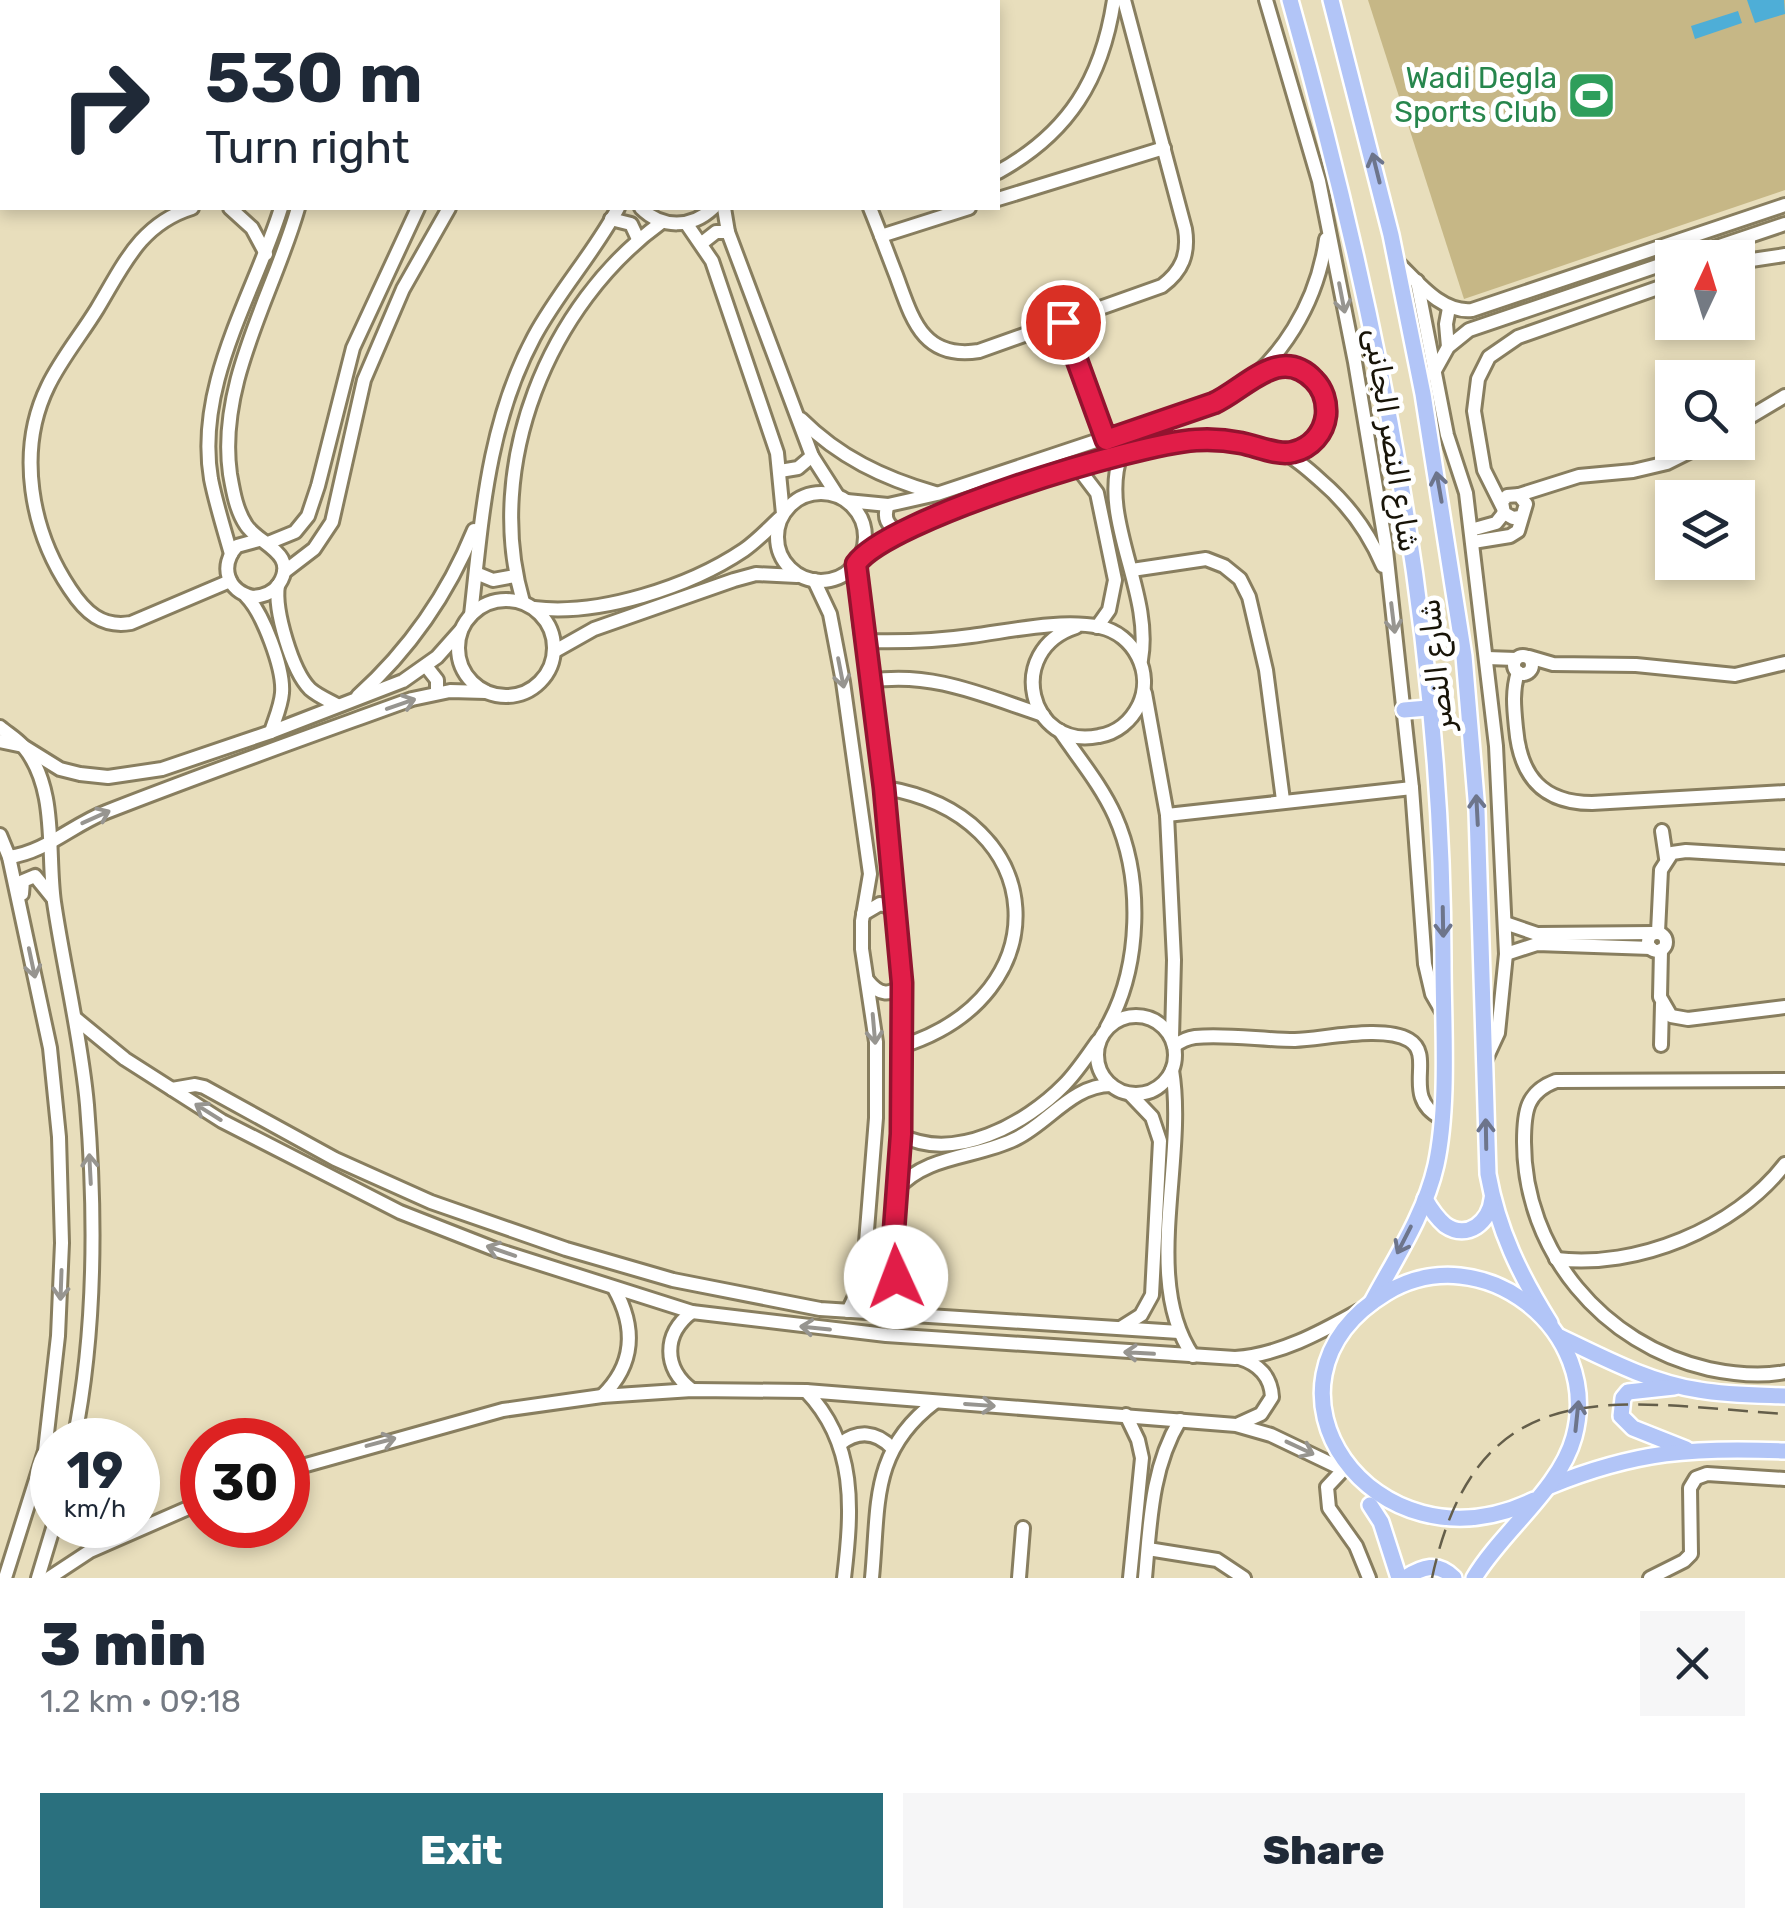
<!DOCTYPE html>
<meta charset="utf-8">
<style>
body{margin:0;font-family:Rubik,"Noto Sans Arabic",sans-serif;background:#f6f6f7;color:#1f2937;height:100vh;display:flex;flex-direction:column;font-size:38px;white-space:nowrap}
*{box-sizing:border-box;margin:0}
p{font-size:32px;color:#747a83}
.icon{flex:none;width:55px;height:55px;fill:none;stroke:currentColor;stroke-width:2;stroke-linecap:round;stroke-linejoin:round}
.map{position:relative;height:1578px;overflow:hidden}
.details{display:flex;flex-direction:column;background:#fff;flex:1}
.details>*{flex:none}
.guide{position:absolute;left:0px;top:0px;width:1000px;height:210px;box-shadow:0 5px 15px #0003;background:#fff;color:#1f2937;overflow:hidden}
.needle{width:65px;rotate:4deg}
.tools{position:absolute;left:1655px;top:240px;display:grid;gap:20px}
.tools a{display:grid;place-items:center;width:100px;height:100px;border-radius:0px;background:#fff;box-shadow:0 5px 15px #0003;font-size:50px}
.speed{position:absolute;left:30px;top:1418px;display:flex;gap:20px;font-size:50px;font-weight:700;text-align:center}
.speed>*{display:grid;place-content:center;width:130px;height:130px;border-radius:50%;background:#fff;box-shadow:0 5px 15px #0003;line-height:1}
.speed small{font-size:25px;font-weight:400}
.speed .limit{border:15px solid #d22;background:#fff;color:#111}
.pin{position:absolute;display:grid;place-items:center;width:85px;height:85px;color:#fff;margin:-42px;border:5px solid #fff;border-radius:50%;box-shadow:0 2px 10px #0007}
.me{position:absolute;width:110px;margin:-55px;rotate:358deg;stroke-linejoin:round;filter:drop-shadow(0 0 8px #0008)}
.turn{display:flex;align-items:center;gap:35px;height:210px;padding:0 40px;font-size:45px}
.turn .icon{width:130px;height:130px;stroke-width:2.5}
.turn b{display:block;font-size:70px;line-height:85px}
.round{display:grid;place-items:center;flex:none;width:105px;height:105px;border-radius:0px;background:#f6f6f7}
.summary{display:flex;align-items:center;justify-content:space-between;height:170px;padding:0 40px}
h1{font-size:60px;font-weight:800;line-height:75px}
.action{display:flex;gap:20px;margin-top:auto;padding:20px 40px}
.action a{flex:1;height:115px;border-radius:0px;background:#2a707e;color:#fff;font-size:40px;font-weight:800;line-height:115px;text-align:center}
.action a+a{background:#f6f6f7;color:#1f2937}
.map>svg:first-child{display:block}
.green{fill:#c6b786}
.water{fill:#4eaed7}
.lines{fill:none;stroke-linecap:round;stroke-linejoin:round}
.minor-casing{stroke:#887e5f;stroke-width:18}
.major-casing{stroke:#fff;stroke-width:20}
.minor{stroke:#fff;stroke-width:12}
.major{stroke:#b2c5f7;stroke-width:15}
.rail{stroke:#645e4a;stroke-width:2.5;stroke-dasharray:20 10;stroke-linecap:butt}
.oneway{stroke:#6d758b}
.oneway2{stroke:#979590}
.route-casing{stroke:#92132f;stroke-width:25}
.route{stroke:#e11d48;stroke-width:18}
.labels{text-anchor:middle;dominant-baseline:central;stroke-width:10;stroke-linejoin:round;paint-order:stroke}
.leisure-label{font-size:30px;fill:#27864d;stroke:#fff;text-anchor:end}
.street-label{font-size:30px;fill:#181408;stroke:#fff}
</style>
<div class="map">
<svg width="1785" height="1578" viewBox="0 0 1785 1578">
<rect width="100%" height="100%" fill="#e8debc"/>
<polygon class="green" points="1368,0 1785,0 1785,190 1464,299"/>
<g class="water">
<polygon points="1747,0 1784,0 1785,14 1755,23"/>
<polygon points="1738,11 1742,23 1695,39 1691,26"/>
</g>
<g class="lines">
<defs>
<g id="minor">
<polyline points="89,0 93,2"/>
<polyline points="570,0 573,2"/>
<polyline points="611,0 614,2"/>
<polyline points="1266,0 1319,181 1355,362 1385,541 1412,788 1425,964 1432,994 1443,1013"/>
<polyline points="44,2 46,0"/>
<polyline points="138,2 144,1"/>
<polyline points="285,2 290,0"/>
<polyline points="306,2 307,0"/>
<polyline points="970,2 970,0"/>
<polyline points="982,2 983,0"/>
<polyline points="0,163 2,158"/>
<path d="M 998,172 C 1069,133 1102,79 1114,0"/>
<polyline points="998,199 1164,148"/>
<polyline points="0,201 2,197"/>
<path d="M 192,208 C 140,224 123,266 97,309 C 81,335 61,359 48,386 C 16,451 31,531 70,589 C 85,612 102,628 131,623 L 230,581"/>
<polyline points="230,208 252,228 266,254"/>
<path d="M 641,208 C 662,229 692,228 713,208"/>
<polyline points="724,208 728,232 812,456 837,495"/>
<path d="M 870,208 C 879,230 887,252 896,275 C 912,318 922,360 979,351 L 1162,286 C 1182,271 1189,254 1185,229 L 1124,0"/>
<polyline points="611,219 631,224 638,239"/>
<polyline points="686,223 712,261 777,453 783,514"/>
<polyline points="881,236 969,208"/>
<polyline points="702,243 716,232 728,232"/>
<polyline points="1684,258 1785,224"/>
<path d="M 1397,262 C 1418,282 1441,313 1472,310 L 1785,205"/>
<polyline points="1738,262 1785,255"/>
<polyline points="1417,281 1447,435 1466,493 1496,746 1506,954 1498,1033 1485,1061"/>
<polyline points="1063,321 1106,440"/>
<polyline points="1448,347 1446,324 1449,308"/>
<path d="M 1264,370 C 1329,352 1353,436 1287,454"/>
<polyline points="1433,374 1448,347 1469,330 1672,261"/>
<path d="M 801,419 C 839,457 883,478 935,493"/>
<polyline points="1738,424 1785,396"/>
<path d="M 1121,454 C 1098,519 1153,591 1141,660"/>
<polyline points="1078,468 1097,493 1115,580 1109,610 1097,627"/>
<polyline points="780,471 798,468 812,456"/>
<circle cx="821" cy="537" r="44"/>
<polyline points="1519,495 1579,476 1633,471 1667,463 1709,442"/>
<path d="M 847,501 L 888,505 L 937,494 L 1228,397 C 1282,361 1317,303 1326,239"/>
<path d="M 888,505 C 883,517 887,527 900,531"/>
<polyline points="1502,506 1484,470 1474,411 1478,379 1489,357 1518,337 1672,283"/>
<polyline points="1471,530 1496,523 1504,513"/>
<path d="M 259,540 L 237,546 C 219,566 227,591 253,597 C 264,596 273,593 279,584 C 299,553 258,544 246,525 C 236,510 233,491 230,474 C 217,383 274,293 298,208"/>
<polyline points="1473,542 1510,536 1518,531 1526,504 1519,495 1507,496 1502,502 1504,513 1513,518 1520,517"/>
<polyline points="268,543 295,532 308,516 318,486 353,348 418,208"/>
<path d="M 862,553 C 919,518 983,499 1046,478 C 1122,454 1204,421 1284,453 C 1297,459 1310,471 1321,481 C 1348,504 1369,533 1383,566"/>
<path d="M 231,554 C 224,529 216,504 211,479 C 195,384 254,295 281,208"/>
<path d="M 856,564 C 856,622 871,681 878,738 C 895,872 909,1006 900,1141 C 897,1199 883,1260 907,1314"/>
<polyline points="1132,570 1206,559 1224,566 1240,579 1249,597 1266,670 1283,800"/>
<polyline points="284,572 314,549 332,522 364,380 403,289 449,208"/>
<polyline points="476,573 493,580 515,576"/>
<polyline points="814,580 830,614 843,682 870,874 862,921 862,949 876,1042 876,1118 863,1280 848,1311"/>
<path d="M 278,585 C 274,610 292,671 310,689 C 318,696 328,700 337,705"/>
<path d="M 246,596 C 263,613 284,669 282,693 C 281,706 275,719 271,732"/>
<circle cx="506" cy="648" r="48"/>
<path d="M 523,602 C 483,466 548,304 662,222"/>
<path d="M 534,608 C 599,616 689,587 744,550 C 757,541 768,529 780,518"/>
<path d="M 471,615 C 482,518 487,425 534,337 C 558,292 594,253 618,208"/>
<path d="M 864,641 C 900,642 936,641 971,636 C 1010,631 1061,619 1100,627 C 1134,634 1154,673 1139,705 C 1131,721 1117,733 1099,736 C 1029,751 1004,650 1076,627"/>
<polyline points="555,651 594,629 734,580 756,574 797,576"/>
<circle cx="1523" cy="665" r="9"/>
<polyline points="1529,657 1553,664 1636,665 1735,675 1785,663"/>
<polyline points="1487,658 1516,659"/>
<polyline points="426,666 437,680 437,693"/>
<path d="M 1518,672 C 1512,692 1514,708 1516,728 C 1520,776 1542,803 1592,803 L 1785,792"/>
<path d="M 870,681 C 932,671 985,696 1043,715"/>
<polyline points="1145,693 1167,815 1174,960 1172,1038"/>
<path d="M 358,696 C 410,649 448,594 474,530"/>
<path d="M 0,727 C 7,733 17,739 23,746 C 58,788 47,852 54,902 C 64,970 81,1037 87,1105 C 96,1216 96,1331 74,1440"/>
<path d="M 1060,731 C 1079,759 1101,785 1115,816 C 1143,879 1141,967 1107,1027"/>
<polyline points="0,741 23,746 60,769 80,774 108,777 162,769 271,732 403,681 437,657 461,630"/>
<path d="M 885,788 C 1051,815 1061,996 902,1046"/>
<polyline points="1167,815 1412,788"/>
<polyline points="1662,831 1666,858"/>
<polyline points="0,835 9,857 50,1048 59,1137 62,1243 58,1336 45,1451 5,1578"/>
<path d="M 9,857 C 46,852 72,825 106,812 C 208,772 310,736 412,699 L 450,691 L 486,692"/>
<polyline points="22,894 23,881 35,876 52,897"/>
<polyline points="863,914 880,904 897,909"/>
<polyline points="1505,923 1537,934 1654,933"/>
<polyline points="1658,932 1661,870 1672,853 1686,851 1785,857"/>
<circle cx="1657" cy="942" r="9"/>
<polyline points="1661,950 1660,997 1671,1016 1688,1019 1785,1007"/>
<polyline points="1506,954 1537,944 1651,948"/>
<path d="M 868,981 C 879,995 891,997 902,983"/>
<circle cx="1136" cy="1055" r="39"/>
<path d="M 75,1018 L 125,1059 L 222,1121 L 400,1212 L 497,1250 L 692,1312 L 886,1335 L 1235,1358 C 1280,1355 1321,1332 1359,1311"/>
<polyline points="1661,1045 1662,1004"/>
<path d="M 1174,1046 C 1181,1041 1187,1038 1195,1037 C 1228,1034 1262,1040 1295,1040 C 1324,1039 1383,1025 1409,1040 C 1436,1056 1400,1097 1441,1118"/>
<path d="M 1172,1070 C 1187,1160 1141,1280 1193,1356"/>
<path d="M 1785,1080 L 1556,1081 C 1526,1092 1524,1112 1524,1142 C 1524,1251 1603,1345 1709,1369 C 1733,1374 1761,1377 1785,1372"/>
<polyline points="172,1089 195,1085 204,1087 335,1159 431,1202 566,1249 673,1280 820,1309 1179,1332"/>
<path d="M 901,1135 C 954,1163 1026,1124 1064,1085 C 1077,1072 1087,1056 1098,1041"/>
<path d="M 897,1189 C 927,1154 979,1158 1017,1138 C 1049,1122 1073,1085 1111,1085"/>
<path d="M 1556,1259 C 1636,1269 1735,1229 1785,1164"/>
<polyline points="860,1289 879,1295 898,1288"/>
<path d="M 692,1312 C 663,1334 663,1368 692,1390"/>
<polyline points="1122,1327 1141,1315 1152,1295 1160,1141 1152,1117 1130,1094"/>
<path d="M 806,1391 C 857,1444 852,1510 844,1578"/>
<path d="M 602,1396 C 635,1364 636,1327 614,1288"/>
<polyline points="1126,1415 1138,1440 1142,1458 1130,1578"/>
<path d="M 1239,1424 L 1261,1414 L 1272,1397 C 1271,1377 1259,1364 1239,1358"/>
<path d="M 840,1444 C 858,1430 876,1431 892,1448"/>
<polyline points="288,1470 503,1410 602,1396 692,1390 806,1391 1236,1425 1271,1435 1340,1468"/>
<polyline points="1342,1471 1327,1487 1329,1508 1356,1546 1369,1578"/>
<polyline points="1148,1549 1217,1560 1244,1578"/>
<polyline points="38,1578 54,1525"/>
<polyline points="49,1578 90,1551 202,1502"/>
<path d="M 872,1578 C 879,1505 870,1451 935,1402"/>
<polyline points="1019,1578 1023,1528"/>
<path d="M 1145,1578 C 1150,1523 1151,1468 1180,1420"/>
<polyline points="1650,1578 1684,1561 1691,1554 1690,1488 1696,1478 1707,1474 1785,1479"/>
</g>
<g id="major">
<path d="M 1290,0 C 1378,312 1443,636 1443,961 C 1443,1024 1449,1105 1436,1165 C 1425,1214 1395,1259 1372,1302"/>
<path d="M 1331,0 L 1391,235 L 1423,394 L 1464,656 L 1477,811 L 1488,1174 C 1498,1230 1520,1275 1550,1323"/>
<polyline points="1404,710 1428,708"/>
<path d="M 1425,1199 C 1430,1208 1437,1218 1445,1225 C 1468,1241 1490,1221 1492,1199"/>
<path d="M 1560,1337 C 1604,1358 1651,1383 1699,1390 C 1727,1395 1756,1395 1785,1396"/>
<polyline points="1674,1387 1628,1392 1623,1398 1621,1416 1633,1428 1686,1449"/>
<path d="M 1550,1486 C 1636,1451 1694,1447 1785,1451"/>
<polyline points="1370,1505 1381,1522 1399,1578"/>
<path d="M 1405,1578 C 1422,1567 1438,1561 1454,1578"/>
<path d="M 1474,1578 C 1502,1531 1560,1489 1574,1437 C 1603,1330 1482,1235 1386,1293 C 1238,1383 1373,1578 1534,1500"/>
</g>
</defs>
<use href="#minor" class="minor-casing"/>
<use href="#major" class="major-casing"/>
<use href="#minor" class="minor"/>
<use href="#major" class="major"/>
<path class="rail" d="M 1432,1578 C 1478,1366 1615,1403 1785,1414"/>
</g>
<defs><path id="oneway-shaft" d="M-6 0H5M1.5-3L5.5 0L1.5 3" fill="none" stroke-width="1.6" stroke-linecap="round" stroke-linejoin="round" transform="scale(2.5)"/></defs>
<g class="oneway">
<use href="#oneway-shaft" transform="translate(1376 168) rotate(-104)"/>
<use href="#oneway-shaft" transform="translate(1439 487) rotate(-100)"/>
<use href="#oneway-shaft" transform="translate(1477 810) rotate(-93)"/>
<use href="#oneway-shaft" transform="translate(1443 922) rotate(89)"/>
<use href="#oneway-shaft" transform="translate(1486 1134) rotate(-91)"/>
<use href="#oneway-shaft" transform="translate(1404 1240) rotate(117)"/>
<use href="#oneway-shaft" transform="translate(1577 1416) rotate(-84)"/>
</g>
<g class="oneway2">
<use href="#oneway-shaft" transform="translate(1342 298) rotate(79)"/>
<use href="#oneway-shaft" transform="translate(1393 618) rotate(83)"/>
<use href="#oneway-shaft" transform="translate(841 673) rotate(79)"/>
<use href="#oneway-shaft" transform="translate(401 704) rotate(-19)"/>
<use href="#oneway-shaft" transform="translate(96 817) rotate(-24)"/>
<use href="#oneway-shaft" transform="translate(32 963) rotate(78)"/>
<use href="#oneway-shaft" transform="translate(874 1029) rotate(85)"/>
<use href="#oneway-shaft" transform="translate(208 1112) rotate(-148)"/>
<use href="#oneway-shaft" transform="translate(90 1169) rotate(-93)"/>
<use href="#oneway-shaft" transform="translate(501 1251) rotate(-161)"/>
<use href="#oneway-shaft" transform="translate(61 1285) rotate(92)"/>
<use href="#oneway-shaft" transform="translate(815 1328) rotate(-174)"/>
<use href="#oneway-shaft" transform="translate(1139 1353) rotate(-177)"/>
<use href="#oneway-shaft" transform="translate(980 1405) rotate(4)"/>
<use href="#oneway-shaft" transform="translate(381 1442) rotate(-15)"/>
<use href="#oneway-shaft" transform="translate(1300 1448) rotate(25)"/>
</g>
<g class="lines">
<defs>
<path id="route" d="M 896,1277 L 893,1243 L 901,1134 L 902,983 L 884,788 L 856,564 C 887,519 1135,444 1196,440 C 1211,439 1226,440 1241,443 C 1257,446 1278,456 1293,452 C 1311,448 1324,433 1326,415 C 1327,402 1323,389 1314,380 C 1280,344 1245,389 1214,403 L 1106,440 L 1063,322"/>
</defs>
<use href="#route" class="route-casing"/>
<use href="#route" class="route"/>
</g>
<defs>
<symbol id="stadium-square" viewBox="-11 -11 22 22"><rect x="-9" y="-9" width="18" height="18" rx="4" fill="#2e9e5b" stroke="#fff"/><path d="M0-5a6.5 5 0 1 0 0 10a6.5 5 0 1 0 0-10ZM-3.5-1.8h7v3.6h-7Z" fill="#fff"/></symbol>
</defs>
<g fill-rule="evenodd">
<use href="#stadium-square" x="1564" y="68" width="55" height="55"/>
</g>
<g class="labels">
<g class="leisure-label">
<text x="1557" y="78">Wadi Degla<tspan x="1557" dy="34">Sports Club</tspan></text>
</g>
<g class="street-label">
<text transform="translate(1392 440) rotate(81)">شارع النصر الجانبى</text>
<text transform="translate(1436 665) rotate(-96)">شارع النصر</text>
</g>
</g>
</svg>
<div class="tools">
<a><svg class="needle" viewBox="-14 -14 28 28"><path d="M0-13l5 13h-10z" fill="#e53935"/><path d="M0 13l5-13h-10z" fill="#747a83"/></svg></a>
<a><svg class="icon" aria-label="search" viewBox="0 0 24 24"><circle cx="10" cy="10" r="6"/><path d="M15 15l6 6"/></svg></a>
<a><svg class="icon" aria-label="layers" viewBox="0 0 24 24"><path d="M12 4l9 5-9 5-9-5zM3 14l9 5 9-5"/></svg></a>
</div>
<div class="speed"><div>19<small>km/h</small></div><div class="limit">30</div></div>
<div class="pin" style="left:1063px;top:322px;background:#d93025"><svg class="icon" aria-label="arrive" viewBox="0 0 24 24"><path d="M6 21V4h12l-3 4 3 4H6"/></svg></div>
<svg class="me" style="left:896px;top:1277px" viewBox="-20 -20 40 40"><circle r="19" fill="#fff"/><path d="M0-13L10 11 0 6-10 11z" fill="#e11d48"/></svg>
<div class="guide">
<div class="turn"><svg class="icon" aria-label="right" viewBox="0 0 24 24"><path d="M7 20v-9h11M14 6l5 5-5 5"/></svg><div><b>530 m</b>Turn right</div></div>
</div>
</div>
<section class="details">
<div class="summary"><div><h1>3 min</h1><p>1.2 km · 09:18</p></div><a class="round"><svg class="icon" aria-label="close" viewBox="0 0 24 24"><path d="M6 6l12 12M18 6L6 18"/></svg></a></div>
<div class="action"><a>Exit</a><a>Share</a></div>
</section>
